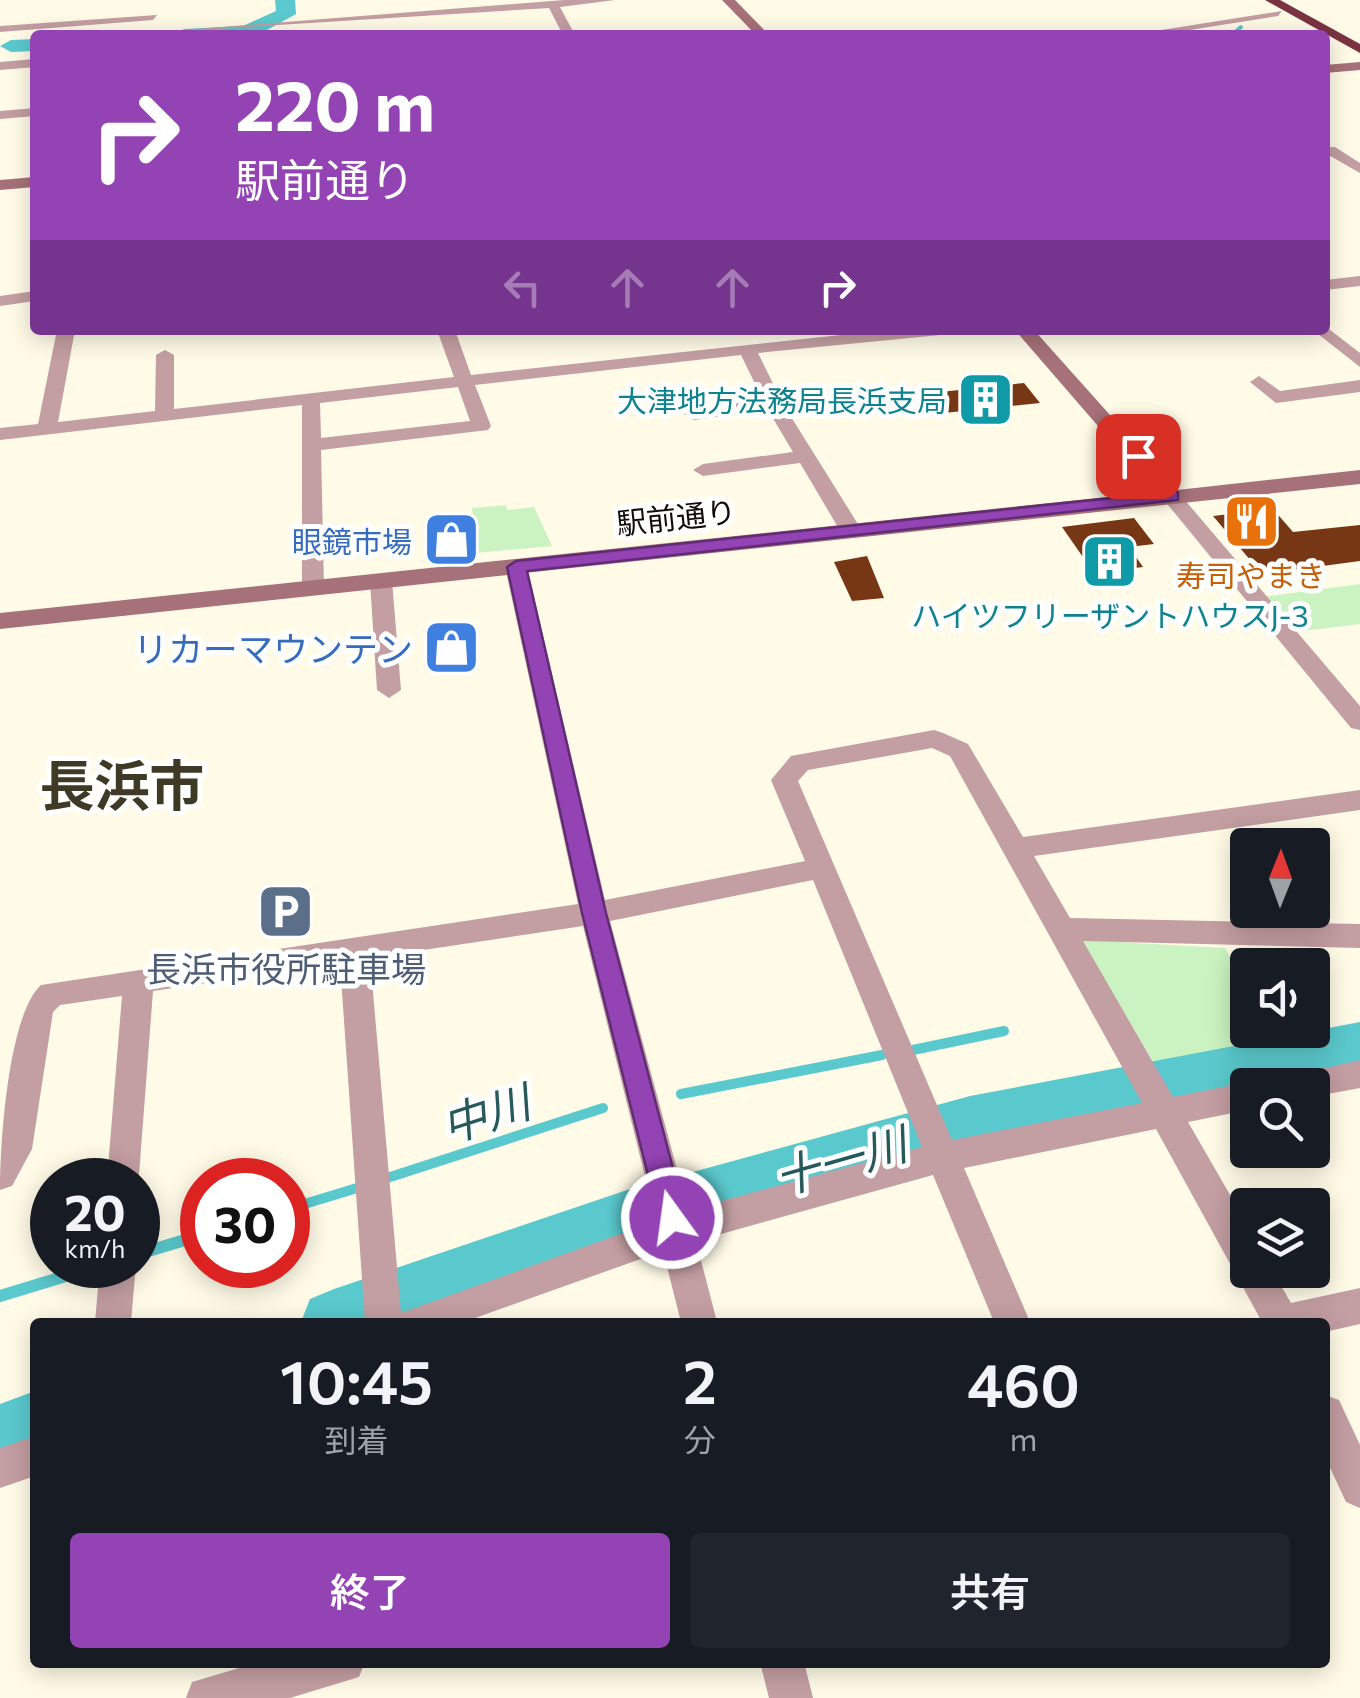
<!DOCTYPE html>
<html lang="ja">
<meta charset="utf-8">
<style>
body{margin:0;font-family:Commissioner,"Noto Sans JP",sans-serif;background:#20242c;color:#f1f3f6;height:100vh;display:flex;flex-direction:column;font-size:38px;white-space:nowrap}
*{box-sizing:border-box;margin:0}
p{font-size:32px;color:#9ea1a6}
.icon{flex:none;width:55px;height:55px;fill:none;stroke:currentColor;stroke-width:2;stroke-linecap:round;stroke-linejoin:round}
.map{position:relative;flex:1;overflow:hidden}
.panel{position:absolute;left:30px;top:1318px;width:1300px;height:350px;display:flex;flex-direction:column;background:#171b24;border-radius:10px;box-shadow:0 5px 25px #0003}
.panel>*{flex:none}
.guide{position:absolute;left:30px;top:30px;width:1300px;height:305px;border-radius:10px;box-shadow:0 5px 25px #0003;background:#9343b3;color:#fff;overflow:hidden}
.needle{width:65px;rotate:1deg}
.fabs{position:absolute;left:1230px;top:828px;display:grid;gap:20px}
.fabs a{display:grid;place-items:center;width:100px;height:100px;border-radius:10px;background:#171b24;box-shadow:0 5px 25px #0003;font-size:50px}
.speed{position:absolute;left:30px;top:1158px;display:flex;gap:20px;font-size:50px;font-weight:700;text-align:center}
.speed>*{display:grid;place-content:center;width:130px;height:130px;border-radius:50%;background:#171b24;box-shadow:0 5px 25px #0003;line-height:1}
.speed small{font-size:25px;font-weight:400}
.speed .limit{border:15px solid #d22;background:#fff;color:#111}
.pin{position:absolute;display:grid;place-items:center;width:85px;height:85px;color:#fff;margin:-42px;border-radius:20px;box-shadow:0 5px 15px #0006}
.me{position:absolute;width:110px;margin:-55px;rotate:346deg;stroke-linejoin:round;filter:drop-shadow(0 0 8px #0008)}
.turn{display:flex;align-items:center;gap:35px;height:210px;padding:0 40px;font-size:45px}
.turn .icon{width:130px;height:130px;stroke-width:2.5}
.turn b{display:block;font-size:70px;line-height:85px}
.lanes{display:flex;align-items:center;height:95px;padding:0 40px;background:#0003;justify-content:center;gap:50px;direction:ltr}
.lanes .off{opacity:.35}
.eta{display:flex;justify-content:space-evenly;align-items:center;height:170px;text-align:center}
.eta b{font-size:60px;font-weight:600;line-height:70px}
.cta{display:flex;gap:20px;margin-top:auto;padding:20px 40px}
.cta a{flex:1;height:115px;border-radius:10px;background:#9343b3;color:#fff;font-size:40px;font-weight:600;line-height:115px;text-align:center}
.cta a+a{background:#20242c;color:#f1f3f6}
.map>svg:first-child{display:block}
.green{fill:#caf3c1}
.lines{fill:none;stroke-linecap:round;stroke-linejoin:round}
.stream-far2{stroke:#5ac9cd;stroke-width:4}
.stream-far1{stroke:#5ac9cd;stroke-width:10}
.stream{stroke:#5ac9cd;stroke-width:12}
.river{fill:#5ac9cd;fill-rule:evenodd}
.building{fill:#773714}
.street{fill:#c39ea2;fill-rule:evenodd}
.secondary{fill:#a67178;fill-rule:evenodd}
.highway{fill:#7b3341;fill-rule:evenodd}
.route{fill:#9343b3;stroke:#602c74;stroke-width:2.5}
.labels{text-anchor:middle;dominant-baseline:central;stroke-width:10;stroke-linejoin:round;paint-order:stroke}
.far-culture-label{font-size:30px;fill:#0d838f;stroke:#fff;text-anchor:end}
.far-street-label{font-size:30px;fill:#0f0d06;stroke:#fff}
.far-shop-label{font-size:30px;fill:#366cbe;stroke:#fff;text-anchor:end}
.far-food-label{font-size:30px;fill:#c56008;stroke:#fff}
.shop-label{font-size:35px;fill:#366cbe;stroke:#fff;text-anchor:end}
.service-label{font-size:35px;fill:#4e5e75;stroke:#fff}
.near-water-label{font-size:45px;font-style:italic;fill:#27585a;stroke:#fff}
.town-label{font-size:55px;font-weight:bold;fill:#3e3a26;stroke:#fff}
</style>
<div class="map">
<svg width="1360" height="1698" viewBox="0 0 1360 1698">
<rect width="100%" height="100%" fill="#fffbe7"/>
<g class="green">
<polygon points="506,505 507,510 534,507 552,546 476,553 472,508"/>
<polygon points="1360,584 1360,624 1288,633 1263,597"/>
<polygon points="1081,940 1225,948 1247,984 1248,1030 1276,1030 1288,1050 1161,1075"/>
</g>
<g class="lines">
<polyline class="stream-far2" points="1232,35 1241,27"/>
<g class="stream-far1">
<polyline points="913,1050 1004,1031"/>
<polyline points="681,1094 882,1055"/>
<polyline points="387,1178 603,1108"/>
<polyline points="288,1209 357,1188"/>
</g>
<g class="stream">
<polyline points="138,1254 202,1235"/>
<polyline points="0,1296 102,1265"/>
</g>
<g class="river">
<polygon points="275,0 295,0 296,14 258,35 173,35 184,29 243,26 276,11"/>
<polygon points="35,39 35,51 11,52 0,46 11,40"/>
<polygon points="1360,1022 1360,1070 1286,1085 1248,1085 1248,1093 970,1148 627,1250 425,1322 301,1322 310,1299 334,1289 627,1190 970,1096"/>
<polygon points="35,1391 35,1461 0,1474 0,1404"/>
</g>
</g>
<g class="building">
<polygon points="1024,383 1040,403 944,413 931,393"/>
<polygon points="1273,509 1293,532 1360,525 1360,561 1262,574 1213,516"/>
<polygon points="1134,518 1154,544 1129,547 1143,567 1094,573 1062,527"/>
<polygon points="867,556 884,598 852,601 834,562"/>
</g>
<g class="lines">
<g class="street">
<polygon points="564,0 615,0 560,7 575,35 563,35 549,8 121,35"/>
<polygon points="1282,11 1278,16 1158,35 1130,35"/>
<polygon points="157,15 153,20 0,32 0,26"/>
<polygon points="35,59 35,67 0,70 0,62"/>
<polygon points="35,108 35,116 0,119 0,111"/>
<polygon points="1325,147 1335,147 1360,163 1360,173 1325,153"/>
<polygon points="1360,276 1360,286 1325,290 1325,280"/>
<polygon points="35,291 35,301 0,306 0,296"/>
<polygon points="1325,326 1360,353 1360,367 1313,330 1325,330"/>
<path d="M 57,330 L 75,330 L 58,422 L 155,411 L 156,355 L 165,350 L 174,355 L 174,409 L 454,377 L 437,330 L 455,330 L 471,375 L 887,330 L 949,330 L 940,335 L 758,353 L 783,404 L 861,529 L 858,534 L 842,534 L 800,463 L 703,476 L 693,470 L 703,464 L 793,452 L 768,410 L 694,420 L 684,414 L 694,408 L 763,400 L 741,355 L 475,385 L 491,426 L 488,430 L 321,450 L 324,587 L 313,594 L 302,587 L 302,405 L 0,440 L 0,428 L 38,424 ZM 458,387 L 470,421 L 321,438 L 320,403 Z"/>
<polygon points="1259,376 1280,391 1360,380 1360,392 1276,403 1250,382"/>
<polygon points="1171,490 1178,492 1360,706 1360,730 1351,728 1164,500 1164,492"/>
<path d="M 516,560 L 527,567 L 605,900 L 805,861 L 771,780 L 791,756 L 934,730 L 943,733 L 968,744 L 1023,837 L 1360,790 L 1360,810 L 1034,856 L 1070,918 L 1360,924 L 1360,948 L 1083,941 L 1173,1097 L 1248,1082 L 1257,1085 L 1248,1085 L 1248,1110 L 1188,1122 L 1248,1226 L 1248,1270 L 1272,1270 L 1291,1303 L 1360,1288 L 1360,1324 L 1325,1332 L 1325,1322 L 1262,1322 L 1156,1129 L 964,1168 L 1030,1322 L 994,1322 L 933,1175 L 696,1241 L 717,1322 L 681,1322 L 663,1251 L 464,1322 L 365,1322 L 340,963 L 153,991 L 138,1188 L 138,1180 L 107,1180 L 122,996 L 60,1005 L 53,1012 L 32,1149 L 12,1186 L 0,1190 C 0,1144 8,1015 41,985 L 578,904 L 505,567 ZM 932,748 L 950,756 L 1142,1103 L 952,1140 L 798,781 L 808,770 ZM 813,880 L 922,1147 L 688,1210 L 610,921 ZM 583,926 L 656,1221 L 401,1313 L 370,958 Z"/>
<polygon points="381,574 392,581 401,690 389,698 377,690 370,581"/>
<polygon points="1360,1060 1360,1088 1312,1097 1312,1085 1289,1085 1294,1075"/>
<polygon points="100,1265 136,1265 131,1322 95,1322"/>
<polygon points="1325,1395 1339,1400 1360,1445 1360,1508 1346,1502 1325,1457"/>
<polygon points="35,1436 35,1476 0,1488 0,1448"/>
<polygon points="259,1662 365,1662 359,1677 290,1698 186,1698 192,1682"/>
<polygon points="760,1662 804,1662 813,1698 769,1698"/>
</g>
<g class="secondary">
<polygon points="722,0 735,0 769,35 756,35"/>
<polygon points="1360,62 1360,70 1325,73 1325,65"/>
<polygon points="35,177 35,187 0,190 0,180"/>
<polygon points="1015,330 1034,330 1177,490 1360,470 1360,484 0,629 0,613 1155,492"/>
</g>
<polygon class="highway" points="1265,0 1280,0 1360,44 1360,53"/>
</g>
<polygon class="route" points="1138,451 1178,493 1178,500 527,571 606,913 686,1218 682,1227 672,1231 661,1227 582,913 507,567 516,561 1159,493 1129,456"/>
<defs>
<symbol id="building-square" viewBox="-11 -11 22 22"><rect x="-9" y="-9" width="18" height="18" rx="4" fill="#0f9aa8" stroke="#fff"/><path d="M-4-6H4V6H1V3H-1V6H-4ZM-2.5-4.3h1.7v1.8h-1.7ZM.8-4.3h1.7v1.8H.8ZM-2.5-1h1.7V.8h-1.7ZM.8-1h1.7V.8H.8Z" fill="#fff"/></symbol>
<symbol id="restaurant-square" viewBox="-11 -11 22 22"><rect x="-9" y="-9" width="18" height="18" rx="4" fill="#e8710a" stroke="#fff"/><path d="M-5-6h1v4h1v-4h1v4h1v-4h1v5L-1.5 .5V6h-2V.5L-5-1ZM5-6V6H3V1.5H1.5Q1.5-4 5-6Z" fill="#fff"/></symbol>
<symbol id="shop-square" viewBox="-11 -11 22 22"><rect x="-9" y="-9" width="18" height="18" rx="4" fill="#3f7fe0" stroke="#fff"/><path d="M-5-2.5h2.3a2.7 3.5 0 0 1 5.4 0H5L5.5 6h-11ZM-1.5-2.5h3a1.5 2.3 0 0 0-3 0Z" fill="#fff"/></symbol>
<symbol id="parking-square" viewBox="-11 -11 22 22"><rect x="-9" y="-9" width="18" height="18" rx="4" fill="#5c6f8a" stroke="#fff"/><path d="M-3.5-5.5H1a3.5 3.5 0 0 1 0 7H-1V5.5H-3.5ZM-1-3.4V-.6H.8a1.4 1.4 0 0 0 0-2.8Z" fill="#fff"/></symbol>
</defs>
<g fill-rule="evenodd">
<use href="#building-square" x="954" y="368" width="63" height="63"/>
<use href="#restaurant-square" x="1220" y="490" width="63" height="63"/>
<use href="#shop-square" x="420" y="508" width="63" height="63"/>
<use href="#building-square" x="1078" y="530" width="63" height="63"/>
<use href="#shop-square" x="420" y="616" width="63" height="63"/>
<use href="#parking-square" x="254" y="880" width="63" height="63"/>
</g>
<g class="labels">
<g class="far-culture-label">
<text x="947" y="399">大津地方法務局長浜支局</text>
<text x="1110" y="614" text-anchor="middle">ハイツフリーザントハウスJ-3</text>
</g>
<g class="far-street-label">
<text transform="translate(676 516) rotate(-6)">駅前通り</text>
</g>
<g class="far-shop-label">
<text x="412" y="540">眼鏡市場</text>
</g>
<g class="far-food-label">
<text x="1251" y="574">寿司やまき</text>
</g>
<g class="shop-label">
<text x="413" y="647">リカーマウンテン</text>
</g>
<g class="service-label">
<text x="286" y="967">長浜市役所駐車場</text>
</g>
<g class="near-water-label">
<text transform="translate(485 1112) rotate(-18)">中川</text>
<text transform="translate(840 1159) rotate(-16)">十一川</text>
</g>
<g class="town-label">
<text x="122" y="783">長浜市</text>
</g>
</g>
</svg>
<div class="fabs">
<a><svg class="needle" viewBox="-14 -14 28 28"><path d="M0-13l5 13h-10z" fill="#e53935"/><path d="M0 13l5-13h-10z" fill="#9ea1a6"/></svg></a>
<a><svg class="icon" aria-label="sound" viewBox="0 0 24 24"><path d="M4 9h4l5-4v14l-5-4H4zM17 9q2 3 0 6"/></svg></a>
<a><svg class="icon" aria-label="search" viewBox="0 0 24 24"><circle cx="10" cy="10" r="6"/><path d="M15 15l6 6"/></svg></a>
<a><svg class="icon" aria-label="layers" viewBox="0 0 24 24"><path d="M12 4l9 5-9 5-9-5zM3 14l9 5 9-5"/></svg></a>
</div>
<div class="speed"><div>20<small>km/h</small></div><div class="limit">30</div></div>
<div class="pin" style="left:1138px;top:456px;background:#d93025"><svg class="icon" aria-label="arrive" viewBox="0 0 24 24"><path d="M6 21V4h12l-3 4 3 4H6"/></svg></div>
<svg class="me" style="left:672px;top:1218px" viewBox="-20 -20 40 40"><circle r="17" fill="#9343b3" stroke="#fff" stroke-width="3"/><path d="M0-11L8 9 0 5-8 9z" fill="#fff"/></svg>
<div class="guide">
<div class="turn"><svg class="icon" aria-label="right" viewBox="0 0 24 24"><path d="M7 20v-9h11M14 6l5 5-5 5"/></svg><div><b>220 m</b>駅前通り</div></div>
<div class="lanes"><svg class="icon off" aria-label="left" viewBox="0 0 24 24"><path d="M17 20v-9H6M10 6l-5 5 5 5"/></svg><svg class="icon off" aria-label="ahead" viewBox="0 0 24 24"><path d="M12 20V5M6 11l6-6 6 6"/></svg><svg class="icon off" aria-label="ahead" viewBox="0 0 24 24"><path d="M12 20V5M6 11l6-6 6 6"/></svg><svg class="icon" aria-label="right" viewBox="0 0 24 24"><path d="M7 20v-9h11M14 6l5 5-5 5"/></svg></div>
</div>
<section class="panel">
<div class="eta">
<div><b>10:45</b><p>到着</p></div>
<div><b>2</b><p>分</p></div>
<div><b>460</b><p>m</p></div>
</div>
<div class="cta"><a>終了</a><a>共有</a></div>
</section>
</div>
